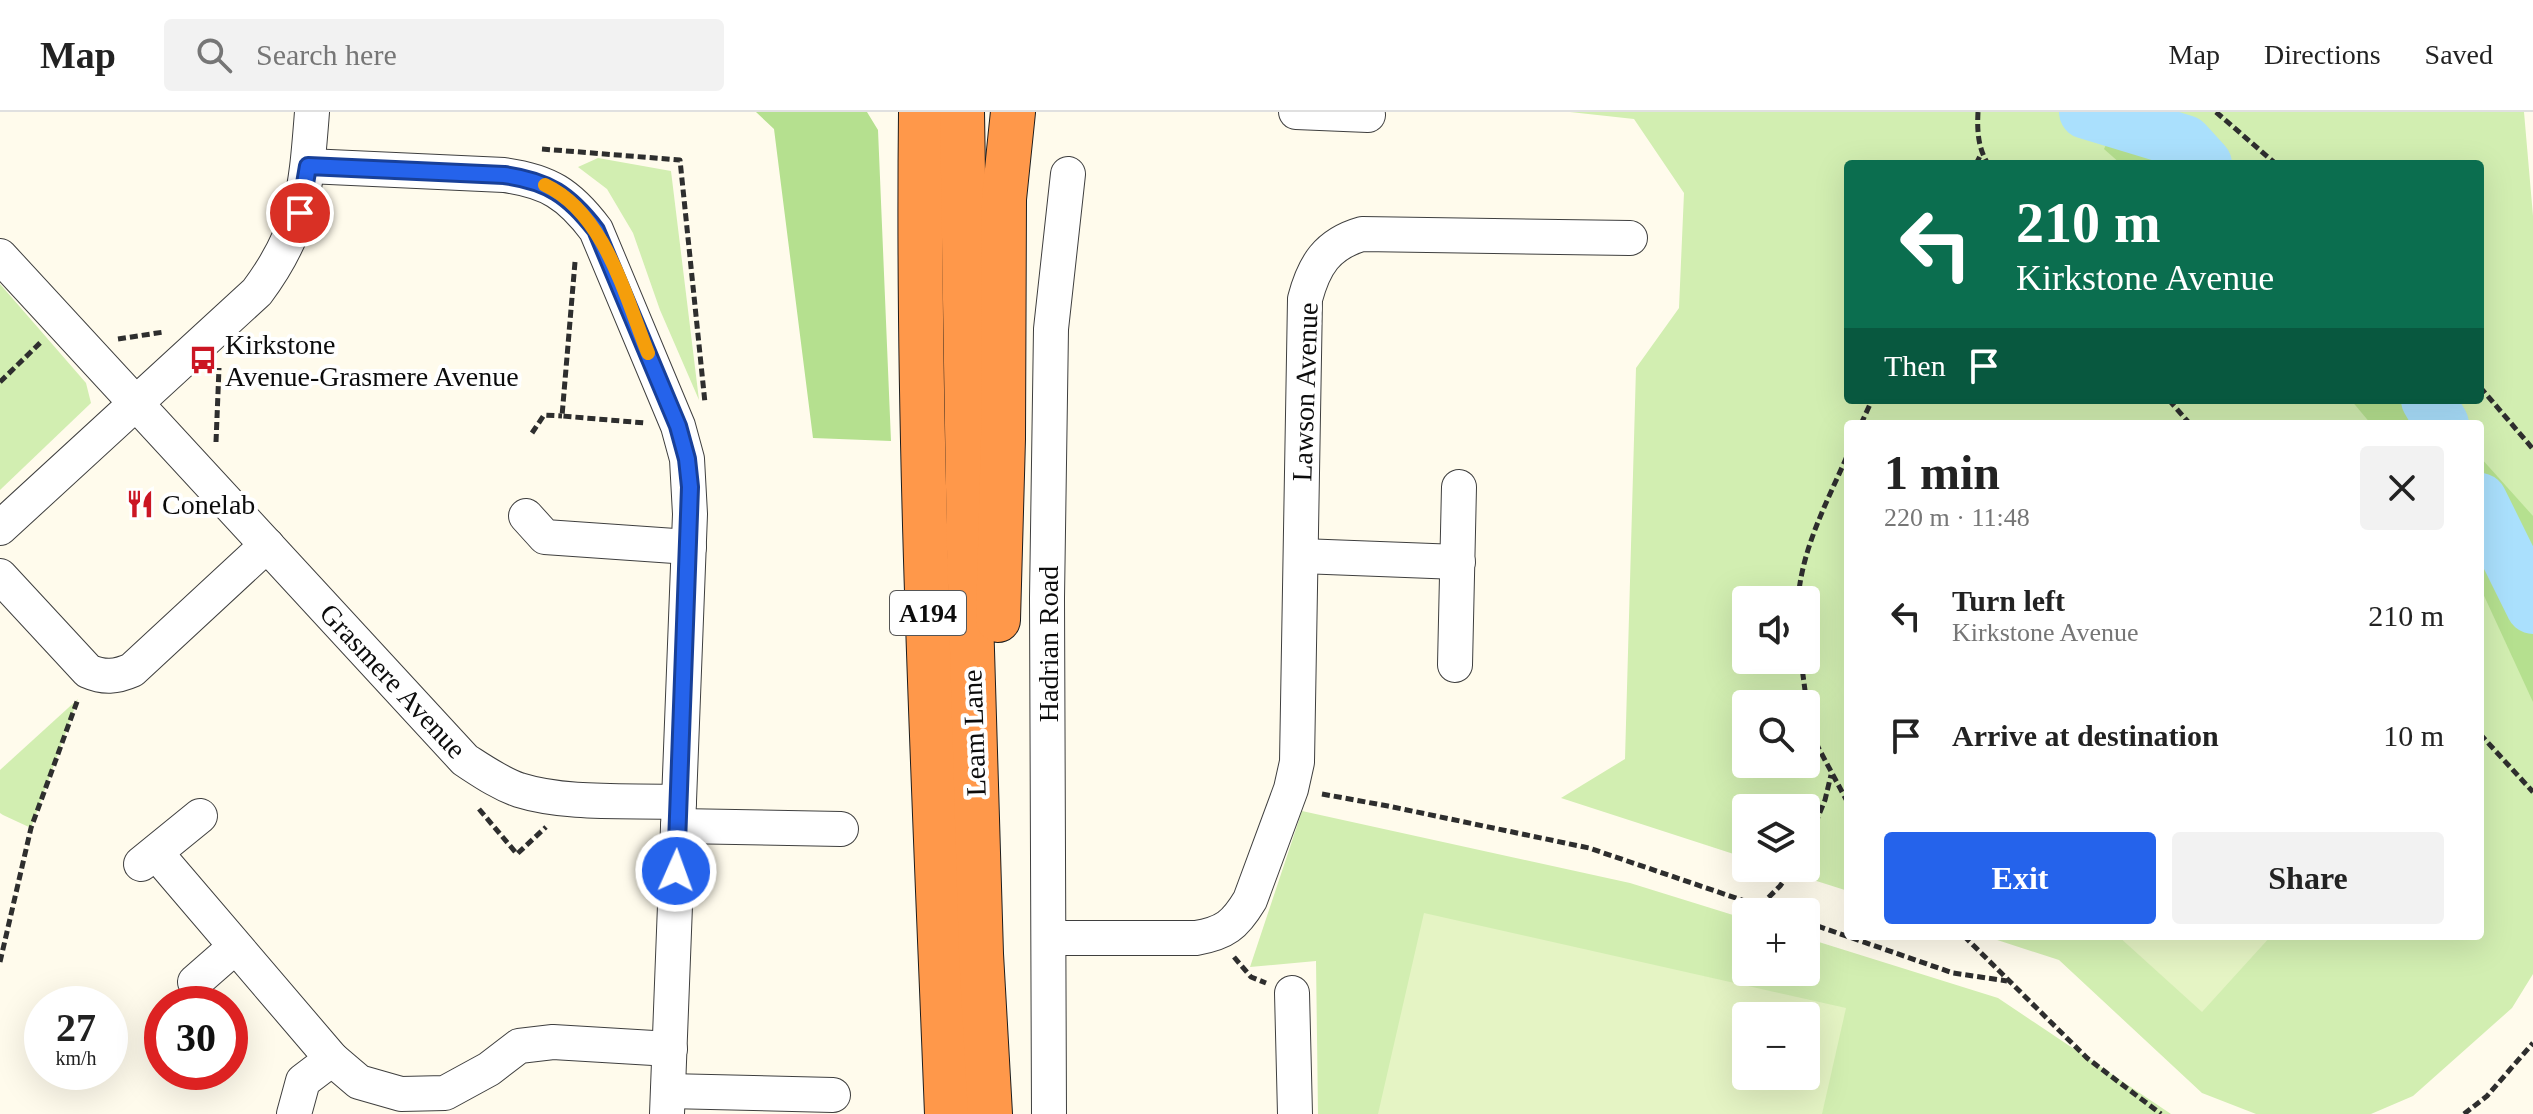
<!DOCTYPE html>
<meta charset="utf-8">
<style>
body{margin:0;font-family:Georgia,serif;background:#f2f2f2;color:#222;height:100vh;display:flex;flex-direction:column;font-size:30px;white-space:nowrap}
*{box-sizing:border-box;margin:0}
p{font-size:26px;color:#767676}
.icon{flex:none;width:44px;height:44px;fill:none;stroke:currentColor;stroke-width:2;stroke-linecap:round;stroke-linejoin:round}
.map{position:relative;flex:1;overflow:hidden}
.panel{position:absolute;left:1844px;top:308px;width:640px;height:520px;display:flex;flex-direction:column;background:#fff;border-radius:8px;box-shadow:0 8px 32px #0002}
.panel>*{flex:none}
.guide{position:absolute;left:1844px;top:48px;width:640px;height:244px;border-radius:8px;box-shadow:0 8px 32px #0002;background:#0b6e4f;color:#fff;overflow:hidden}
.buttons{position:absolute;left:1732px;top:474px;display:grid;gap:16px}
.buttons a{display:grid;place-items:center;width:88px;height:88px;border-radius:8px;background:#fff;box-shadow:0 8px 32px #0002;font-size:40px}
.speed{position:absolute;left:24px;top:874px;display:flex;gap:16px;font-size:40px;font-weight:700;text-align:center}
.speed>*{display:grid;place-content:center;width:104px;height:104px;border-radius:50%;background:#fff;box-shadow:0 8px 32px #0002;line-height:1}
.speed small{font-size:20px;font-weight:400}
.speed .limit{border:12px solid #d22;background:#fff;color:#111}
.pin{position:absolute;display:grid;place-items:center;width:68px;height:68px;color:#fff;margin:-34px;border:4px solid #fff;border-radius:50%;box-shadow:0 2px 8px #0007}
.me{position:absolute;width:88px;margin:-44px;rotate:2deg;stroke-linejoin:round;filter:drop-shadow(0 0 6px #0008)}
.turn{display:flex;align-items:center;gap:28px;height:168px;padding:0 40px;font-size:36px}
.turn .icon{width:104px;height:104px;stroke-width:2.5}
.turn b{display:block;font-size:56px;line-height:68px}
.then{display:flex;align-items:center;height:76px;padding:0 40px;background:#0003;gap:16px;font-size:30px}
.round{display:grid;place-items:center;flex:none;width:84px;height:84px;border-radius:8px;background:#f2f2f2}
.head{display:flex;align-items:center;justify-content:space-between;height:136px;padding:0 40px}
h1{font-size:48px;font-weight:800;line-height:60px}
.button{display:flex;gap:16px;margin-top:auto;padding:16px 40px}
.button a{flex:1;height:92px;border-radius:8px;background:#2563eb;color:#fff;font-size:32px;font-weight:800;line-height:92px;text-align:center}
.button a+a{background:#f2f2f2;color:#222}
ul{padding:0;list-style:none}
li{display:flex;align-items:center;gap:24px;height:120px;padding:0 40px}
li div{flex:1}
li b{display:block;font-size:30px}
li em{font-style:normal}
header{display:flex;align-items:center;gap:48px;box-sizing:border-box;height:112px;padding:0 40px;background:#fff;border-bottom:2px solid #e0e0e0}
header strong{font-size:38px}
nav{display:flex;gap:44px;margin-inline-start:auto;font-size:28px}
.search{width:560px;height:72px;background:#f2f2f2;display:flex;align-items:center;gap:20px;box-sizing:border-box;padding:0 28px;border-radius:8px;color:#767676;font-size:30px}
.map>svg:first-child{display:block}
.green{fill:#d2eeb1;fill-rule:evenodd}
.forest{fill:#b5e08f}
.pitch{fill:#e5f4c4;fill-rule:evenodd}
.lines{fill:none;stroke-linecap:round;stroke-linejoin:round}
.river{stroke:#aae0fd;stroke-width:54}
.minor-casing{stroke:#3f3f3f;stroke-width:36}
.highway-casing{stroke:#1d1d1d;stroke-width:46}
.path{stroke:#2e2e2e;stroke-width:5;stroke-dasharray:8 4;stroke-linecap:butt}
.minor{stroke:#fff;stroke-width:34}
.highway{stroke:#ff984a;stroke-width:44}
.route-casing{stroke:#184099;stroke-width:20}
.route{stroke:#2563eb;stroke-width:14}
.slow{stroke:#f59e0b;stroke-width:14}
.labels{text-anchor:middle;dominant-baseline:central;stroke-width:8;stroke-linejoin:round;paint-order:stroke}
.shield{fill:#fff;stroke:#555;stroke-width:2}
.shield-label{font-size:26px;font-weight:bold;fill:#0c0c0c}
.poi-label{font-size:28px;fill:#0c0c0c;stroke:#fff;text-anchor:start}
.street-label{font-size:28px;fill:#0c0c0c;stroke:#fff}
</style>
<header>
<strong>Map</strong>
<div class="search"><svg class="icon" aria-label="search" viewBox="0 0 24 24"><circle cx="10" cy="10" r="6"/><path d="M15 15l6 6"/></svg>Search here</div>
<nav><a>Map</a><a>Directions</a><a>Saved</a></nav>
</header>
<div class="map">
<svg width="2533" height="1002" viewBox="0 0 2533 1002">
<rect width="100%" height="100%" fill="#fffbec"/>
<g class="green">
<path d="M 1570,0 L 2524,0 L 2533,104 L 2533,862 L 2512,896 L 2413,984 L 2371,1002 L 2256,1002 L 2202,981 L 2059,848 L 1985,824 L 2480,824 L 2480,312 L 1848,312 L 1848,779 L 1776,756 L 1806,756 L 1806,696 L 1746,696 L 1746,746 L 1561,686 L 1625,647 L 1636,256 L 1679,196 L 1684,81 L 1634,7 ZM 1848,52 L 2480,52 L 2480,288 L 1848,288 ZM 1746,488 L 1806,488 L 1806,548 L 1746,548 ZM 1746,592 L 1806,592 L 1806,652 L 1746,652 Z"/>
<polygon points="598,46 671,59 699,288 660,198 633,121 607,77 578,55"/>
<polygon points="0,172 86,271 91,291 0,378"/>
<polygon points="78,587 31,716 3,703 0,701 0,658"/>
<path d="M 1302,699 L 1630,771 L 1746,807 L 1746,860 L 1806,860 L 1806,826 L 1998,886 L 2171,1002 L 1318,1002 L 1316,849 L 1250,855 ZM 1746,904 L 1806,904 L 1806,964 L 1746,964 Z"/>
</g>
<g class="forest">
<polygon points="756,0 867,0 878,18 891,329 813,326 774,17"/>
<polygon points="2117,10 2185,30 2205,52 2121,52 2104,37"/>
<polygon points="2351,288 2428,288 2450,312 2371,312"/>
<polygon points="2480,345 2533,404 2533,590 2480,475"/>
</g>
<g class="pitch">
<path d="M 1424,801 L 1846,896 L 1822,1002 L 1378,1002 ZM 1746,904 L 1806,904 L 1806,964 L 1746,964 Z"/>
<polygon points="2118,824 2271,824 2202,900"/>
</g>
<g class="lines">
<g class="river">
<polyline points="2086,0 2185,30 2205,52"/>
<polyline points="2428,288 2442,312"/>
<polyline points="2480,388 2533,495"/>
</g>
<defs>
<g id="minor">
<polyline points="1296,0 1368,3"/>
<path d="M 308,54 L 504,63 C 548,69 569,82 596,118 L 678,314 L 687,347 L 690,402 L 667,1002"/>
<path d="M 0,144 L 465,648 C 482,659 499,671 519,678 C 567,693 628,688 679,690"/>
<polyline points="526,404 545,425 689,435"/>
<path d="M 0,416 L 257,180 C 304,117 306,76 312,0"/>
<polyline points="1301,444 1458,450"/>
<path d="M 0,464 L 88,559 C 104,566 116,565 132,558 L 267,433"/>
<polyline points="1455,553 1459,375"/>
<polyline points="678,714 841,717"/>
<polyline points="156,741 332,947 359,970 401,982 445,981 489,957 519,934 553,930 670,937"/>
<polyline points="141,752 200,704"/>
<path d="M 1049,826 L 1196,826 C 1225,821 1235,813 1250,788 L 1291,677 L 1297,650 L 1305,187 C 1314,153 1327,132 1362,122 L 1630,126"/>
<polyline points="195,870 235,835"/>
<polyline points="1292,881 1295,1002"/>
<polyline points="668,979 833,983"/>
<polyline points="294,1002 303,969 332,947"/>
<polyline points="1049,1002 1047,486 1051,217 1068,62"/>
</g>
<g id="highway">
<path d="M 921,0 C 917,334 934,668 947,1002"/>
<polyline points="962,0 969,437 981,842 990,1002"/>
<polyline points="998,508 1003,327 1004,87 1013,0"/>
</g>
</defs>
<use href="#minor" class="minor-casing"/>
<use href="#highway" class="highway-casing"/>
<g class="path">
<path d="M 1978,0 C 1977,19 1978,36 1988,52"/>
<polyline points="2216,0 2276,52"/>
<polyline points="542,37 680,48 705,291"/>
<polyline points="1976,52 1981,42"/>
<polyline points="575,150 562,304 645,311"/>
<polyline points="118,227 164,220"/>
<polyline points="0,270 41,230"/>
<polyline points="2480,275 2533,337"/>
<polyline points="2169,288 2190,312"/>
<polyline points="1861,312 1872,288"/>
<polyline points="532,321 544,303 562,304"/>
<polyline points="216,330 219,256"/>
<path d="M 1798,488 C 1802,436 1827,390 1848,342"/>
<polyline points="1801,548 1808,601 1818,635 1848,691"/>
<polyline points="2480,622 2533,680"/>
<polyline points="1322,682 1388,694 1589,736 1777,800"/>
<polyline points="479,697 517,742 546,715"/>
<polyline points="1806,734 1825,688 1831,663"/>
<polyline points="1760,794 1780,774 1793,756"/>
<polyline points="1806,810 1953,861 2007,869"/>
<polyline points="1964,824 2087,946 2161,1002"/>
<polyline points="1234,845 1251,865 1266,871"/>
<polyline points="0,850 31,716 78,587"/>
<polyline points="2464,1002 2487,984 2533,931"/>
</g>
<use href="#minor" class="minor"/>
<use href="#highway" class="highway"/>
</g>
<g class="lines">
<defs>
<path id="route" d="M 300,101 L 308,54 L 504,63 C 548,69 569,83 596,118 L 678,314 L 687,347 L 690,375 L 676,759"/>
</defs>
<use href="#route" class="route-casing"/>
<use href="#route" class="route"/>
<path class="slow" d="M 545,73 C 605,101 625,184 648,241"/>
</g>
<defs>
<symbol id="bus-bare" viewBox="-9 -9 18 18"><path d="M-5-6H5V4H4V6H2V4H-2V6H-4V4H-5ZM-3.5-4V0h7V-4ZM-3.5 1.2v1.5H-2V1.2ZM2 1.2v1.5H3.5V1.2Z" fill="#cb1623" stroke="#fff" stroke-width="2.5" paint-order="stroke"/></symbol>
<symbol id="restaurant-bare" viewBox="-9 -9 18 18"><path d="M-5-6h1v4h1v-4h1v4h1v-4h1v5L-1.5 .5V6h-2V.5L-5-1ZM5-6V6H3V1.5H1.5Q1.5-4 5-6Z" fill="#cb1623" stroke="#fff" stroke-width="2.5" paint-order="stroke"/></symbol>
</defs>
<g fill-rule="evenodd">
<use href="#bus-bare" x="183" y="228" width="40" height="40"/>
<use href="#restaurant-bare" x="120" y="372" width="40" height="40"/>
</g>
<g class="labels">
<rect class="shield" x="890" y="479" width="76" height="44" rx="6"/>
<g class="shield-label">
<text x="928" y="501">A194</text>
</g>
<g class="poi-label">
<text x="225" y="232">Kirkstone<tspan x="225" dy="32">Avenue-Grasmere Avenue</tspan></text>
<text x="162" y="392">Conelab</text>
</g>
<g class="street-label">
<text transform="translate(1305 280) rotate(-88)">Lawson Avenue</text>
<text transform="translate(1048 532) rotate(-90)">Hadrian Road</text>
<text transform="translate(393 569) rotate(47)">Grasmere Avenue</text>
<text transform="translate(974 621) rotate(-92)">Leam Lane</text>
</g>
</g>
</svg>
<div class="buttons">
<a><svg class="icon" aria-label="sound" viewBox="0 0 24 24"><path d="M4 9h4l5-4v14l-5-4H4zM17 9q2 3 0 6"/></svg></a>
<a><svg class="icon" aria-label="search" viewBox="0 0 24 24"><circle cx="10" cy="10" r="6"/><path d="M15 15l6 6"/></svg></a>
<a><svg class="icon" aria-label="layers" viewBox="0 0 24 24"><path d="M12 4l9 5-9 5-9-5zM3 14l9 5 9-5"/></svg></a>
<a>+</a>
<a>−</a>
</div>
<div class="speed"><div>27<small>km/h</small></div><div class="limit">30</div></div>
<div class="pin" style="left:300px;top:101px;background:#d93025"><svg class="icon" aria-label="arrive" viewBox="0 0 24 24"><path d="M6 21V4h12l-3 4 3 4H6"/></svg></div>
<svg class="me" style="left:676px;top:759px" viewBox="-20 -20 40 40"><circle r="17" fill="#2563eb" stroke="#fff" stroke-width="3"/><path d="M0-11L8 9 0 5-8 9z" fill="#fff"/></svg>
<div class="guide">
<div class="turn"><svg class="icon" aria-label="left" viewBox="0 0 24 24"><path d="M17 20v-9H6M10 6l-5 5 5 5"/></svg><div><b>210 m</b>Kirkstone Avenue</div></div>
<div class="then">Then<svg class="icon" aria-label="arrive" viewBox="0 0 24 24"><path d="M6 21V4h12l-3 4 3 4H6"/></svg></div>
</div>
<section class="panel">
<div class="head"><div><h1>1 min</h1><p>220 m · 11:48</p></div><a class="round"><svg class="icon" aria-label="close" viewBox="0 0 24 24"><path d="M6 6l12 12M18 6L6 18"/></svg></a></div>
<ul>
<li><svg class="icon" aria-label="left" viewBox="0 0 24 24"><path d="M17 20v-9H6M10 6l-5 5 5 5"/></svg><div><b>Turn left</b><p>Kirkstone Avenue</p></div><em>210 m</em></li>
<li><svg class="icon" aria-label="arrive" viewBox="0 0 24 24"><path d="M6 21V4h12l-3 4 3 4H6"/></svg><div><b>Arrive at destination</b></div><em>10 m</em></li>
</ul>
<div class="button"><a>Exit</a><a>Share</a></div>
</section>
</div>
